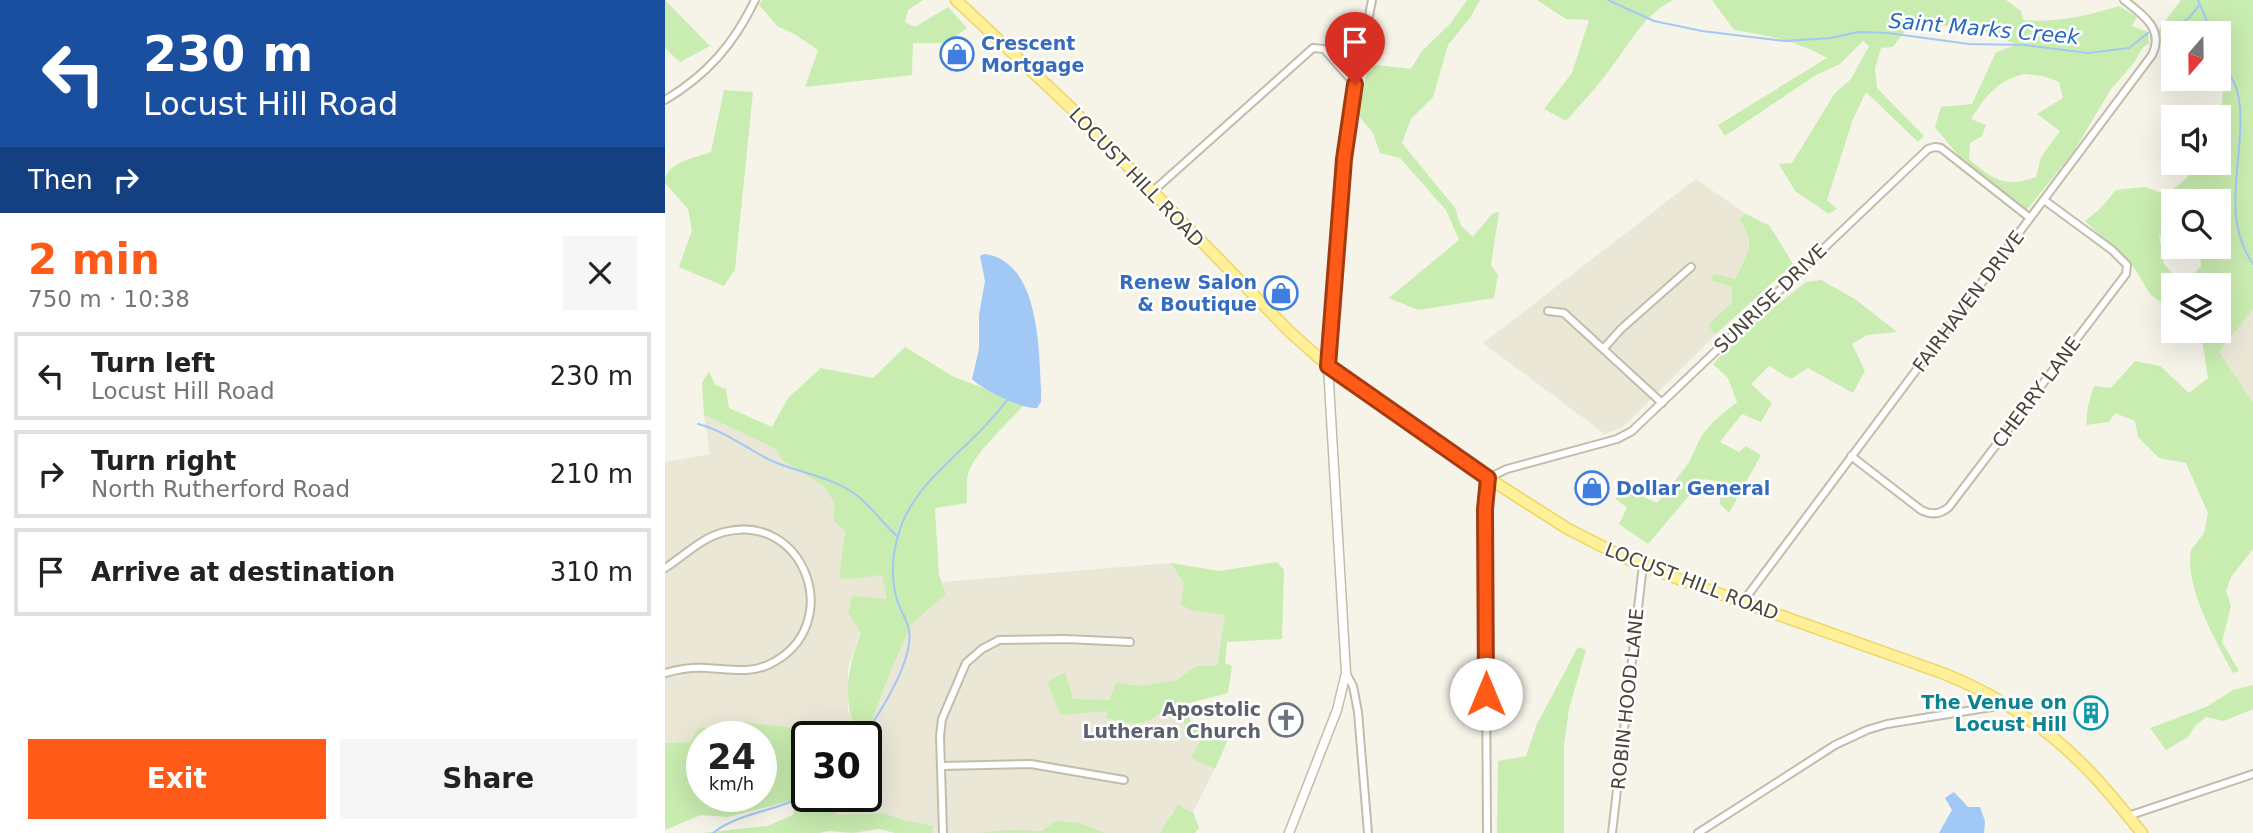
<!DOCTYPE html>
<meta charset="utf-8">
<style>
body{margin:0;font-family:"DejaVu Sans",sans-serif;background:#f6f6f6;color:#222;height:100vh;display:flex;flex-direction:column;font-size:26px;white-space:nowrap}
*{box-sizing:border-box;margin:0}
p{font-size:23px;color:#767676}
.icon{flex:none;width:38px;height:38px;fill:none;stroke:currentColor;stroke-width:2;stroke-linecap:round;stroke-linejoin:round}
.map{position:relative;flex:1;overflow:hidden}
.side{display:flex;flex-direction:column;background:#fff;width:665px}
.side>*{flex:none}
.hud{background:#1a4fa0;color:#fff;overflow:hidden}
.needle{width:46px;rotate:200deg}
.buttons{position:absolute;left:1496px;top:21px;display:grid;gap:14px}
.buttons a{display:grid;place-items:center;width:70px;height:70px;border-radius:0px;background:#fff;box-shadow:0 7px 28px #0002;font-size:35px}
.speed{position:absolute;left:21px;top:721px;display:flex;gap:14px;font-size:35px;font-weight:700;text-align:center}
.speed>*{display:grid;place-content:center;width:91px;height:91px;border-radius:50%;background:#fff;box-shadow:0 7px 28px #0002;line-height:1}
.speed small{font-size:18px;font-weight:400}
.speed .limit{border:4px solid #111;border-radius:10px;background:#fff;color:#111}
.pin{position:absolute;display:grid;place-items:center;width:60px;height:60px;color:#fff;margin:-72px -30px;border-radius:50% 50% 50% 0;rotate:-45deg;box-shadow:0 0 7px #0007}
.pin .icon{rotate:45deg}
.me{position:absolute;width:77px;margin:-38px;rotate:0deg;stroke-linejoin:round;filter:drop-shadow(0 0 5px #0008)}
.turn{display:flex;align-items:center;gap:24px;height:147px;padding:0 28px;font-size:32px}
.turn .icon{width:91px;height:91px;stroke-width:2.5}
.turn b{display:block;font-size:49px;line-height:60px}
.then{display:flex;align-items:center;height:66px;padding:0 28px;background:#0003;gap:14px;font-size:26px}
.round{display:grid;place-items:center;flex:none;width:74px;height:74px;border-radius:0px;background:#f6f6f6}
.overview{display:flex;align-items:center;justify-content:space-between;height:119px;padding:0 28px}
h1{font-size:42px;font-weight:700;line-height:52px;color:#ff5a17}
.cta{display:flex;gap:14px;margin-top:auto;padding:14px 28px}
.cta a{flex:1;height:80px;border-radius:0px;background:#ff5a17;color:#fff;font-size:28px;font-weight:700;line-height:80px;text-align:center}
.cta a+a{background:#f6f6f6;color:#222}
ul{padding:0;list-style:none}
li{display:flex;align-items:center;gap:21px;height:88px;margin:0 14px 10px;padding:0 14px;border:4px solid #e0e0e0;border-radius:0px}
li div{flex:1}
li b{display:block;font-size:26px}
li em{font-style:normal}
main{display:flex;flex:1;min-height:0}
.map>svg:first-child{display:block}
.residential{fill:#eae7d7}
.green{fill:#c9ecb0;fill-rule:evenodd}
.water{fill:#a2c8f6}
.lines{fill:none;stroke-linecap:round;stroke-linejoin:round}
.stream{stroke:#a2c8f6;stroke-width:2}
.minor-casing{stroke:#c2bdab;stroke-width:10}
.tertiary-casing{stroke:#c2bdab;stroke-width:11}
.primary-casing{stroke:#ecd661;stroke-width:13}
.minor{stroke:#fff;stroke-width:6}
.tertiary{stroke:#fff;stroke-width:8}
.primary{stroke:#fff099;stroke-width:10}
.route-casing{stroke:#a63a0f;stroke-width:18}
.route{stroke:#ff5a17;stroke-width:12}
.labels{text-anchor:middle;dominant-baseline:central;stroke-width:5;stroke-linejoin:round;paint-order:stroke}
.shop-label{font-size:19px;font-weight:bold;fill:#366cbe;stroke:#fff;text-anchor:start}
.street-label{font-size:19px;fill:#4a4537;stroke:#fff}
.culture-label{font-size:19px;font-weight:bold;fill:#0d838f;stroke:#fff;text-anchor:end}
.worship-label{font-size:19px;font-weight:bold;fill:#5b616d;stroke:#fff;text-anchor:end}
.water-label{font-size:21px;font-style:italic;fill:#276abf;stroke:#fff}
</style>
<main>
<section class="side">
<div class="hud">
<div class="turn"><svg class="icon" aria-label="left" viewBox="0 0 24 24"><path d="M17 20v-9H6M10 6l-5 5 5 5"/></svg><div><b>230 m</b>Locust Hill Road</div></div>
<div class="then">Then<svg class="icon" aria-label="right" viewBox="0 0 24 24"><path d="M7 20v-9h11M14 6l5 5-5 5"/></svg></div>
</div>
<div class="overview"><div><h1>2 min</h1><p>750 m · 10:38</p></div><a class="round"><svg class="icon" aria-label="close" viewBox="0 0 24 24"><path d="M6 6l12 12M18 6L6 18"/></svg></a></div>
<ul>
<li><svg class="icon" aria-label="left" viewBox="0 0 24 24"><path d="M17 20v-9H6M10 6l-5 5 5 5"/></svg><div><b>Turn left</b><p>Locust Hill Road</p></div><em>230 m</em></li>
<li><svg class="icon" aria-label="right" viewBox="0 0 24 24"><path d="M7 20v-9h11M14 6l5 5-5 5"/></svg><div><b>Turn right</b><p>North Rutherford Road</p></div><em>210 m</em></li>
<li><svg class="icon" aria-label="arrive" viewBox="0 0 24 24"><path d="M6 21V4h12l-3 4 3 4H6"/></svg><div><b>Arrive at destination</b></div><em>310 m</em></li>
</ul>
<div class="cta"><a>Exit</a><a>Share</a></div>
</section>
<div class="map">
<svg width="1588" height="833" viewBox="0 0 1588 833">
<rect width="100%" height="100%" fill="#f6f4e9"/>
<g class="residential">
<polygon points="1031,179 1081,214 1074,220 1084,233 1083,254 1069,279 1067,301 1043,326 1051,334 958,427 940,434 818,343"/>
<polygon points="1588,309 1588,403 1554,352"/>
<polygon points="39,415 111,449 117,460 158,486 171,503 168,520 180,531 174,578 184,579 217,575 222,599 196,631 183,668 183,710 191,730 178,737 145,737 140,729 80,722 60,731 34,727 25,742 0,743 0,462 45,454"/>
<polygon points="506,563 560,615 552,666 521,703 526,723 546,734 564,736 558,752 518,833 267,833 267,826 238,820 219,813 171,815 167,796 201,796 201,737 197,737 204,729 224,675 246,625 281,594 277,582"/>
</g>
<g class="green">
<polygon points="0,0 45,46 15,62 0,48"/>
<polygon points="97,0 258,0 243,10 240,22 250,27 283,7 302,28 281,43 248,43 247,75 140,87 153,50 131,35 112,26 94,5"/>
<polygon points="802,0 815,0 805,18 783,45 768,97 746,119 737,143 790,208 796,226 808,237 827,214 834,212 826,265 833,275 829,298 753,310 724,298 794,240 781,210 735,158 715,153 708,133 694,116 703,64 746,69 757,51 785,24"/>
<path d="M 872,0 L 1008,0 C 976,17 965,44 943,72 C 930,89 915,105 901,121 L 879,109 L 907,73 L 924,20 L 901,19 Z"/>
<path d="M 1047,0 L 1341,0 L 1356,11 L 1358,20 C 1391,23 1423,16 1454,6 L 1472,17 L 1467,26 L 1483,32 L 1484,44 L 1479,46 L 1468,64 L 1446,89 L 1409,151 L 1361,211 L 1296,159 L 1270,127 L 1276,107 L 1307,104 L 1331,52 L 1352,45 C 1312,27 1288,24 1244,26 L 1228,47 L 1216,48 L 1210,69 L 1212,88 L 1259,136 L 1253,142 L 1201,92 L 1188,119 L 1162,200 L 1172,209 L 1164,214 L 1130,191 L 1114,164 L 1127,163 L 1170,93 L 1186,79 L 1204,46 L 1198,41 L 1175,64 L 1151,75 L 1060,136 L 1053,125 L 1162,58 C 1133,41 1102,35 1069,30 ZM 1359,74 L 1378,76 L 1394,82 L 1398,98 L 1372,114 L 1395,131 L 1376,157 L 1371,177 C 1339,188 1329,180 1304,159 L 1305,143 L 1317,136 L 1321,125 L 1306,119 C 1321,96 1331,81 1359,74 Z"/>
<path d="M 1516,0 L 1588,0 L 1588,309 L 1554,352 L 1588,403 L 1588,549 L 1566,577 L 1561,591 L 1566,606 L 1557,642 L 1574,671 L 1568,673 C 1551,641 1519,587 1526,550 L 1539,533 L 1543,513 L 1521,463 L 1494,458 L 1473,437 L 1470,421 L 1450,413 L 1444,422 L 1421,425 L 1423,406 L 1429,386 L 1446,388 L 1470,361 L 1495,366 L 1524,393 L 1543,378 L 1536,334 L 1532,331 L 1554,331 L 1554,285 L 1508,285 L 1508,312 L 1485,294 L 1468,266 L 1420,221 L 1436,208 L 1451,190 L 1479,187 L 1502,194 L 1522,178 L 1531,163 L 1554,163 L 1553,117 L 1557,103 L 1559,76 L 1554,70 L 1554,33 L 1508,33 L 1508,37 L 1497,43 L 1494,29 ZM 1508,201 L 1554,201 L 1554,247 L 1535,247 L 1536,266 L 1518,285 L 1499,264 L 1494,235 L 1508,234 Z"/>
<path d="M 59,90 L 88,92 L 70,269 L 59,286 L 14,267 L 27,230 L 23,209 L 0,183 C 0,162 30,158 46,152 Z"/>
<path d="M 1081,214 L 1105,226 L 1128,264 L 1051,334 L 1042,326 L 1067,302 L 1067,287 L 1046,280 L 1049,274 L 1070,279 C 1082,254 1092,244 1074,219 Z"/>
<polygon points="1156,280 1190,299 1232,332 1202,335 1187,344 1200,371 1188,393 1143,368 1126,379 1104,366 1086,384 1107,403 1096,422 1077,414 1055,442 1074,452 1081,446 1096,455 1064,513 1055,504 1056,482 1038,479 983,544 954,524 962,508 950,498 958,487 992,503 1023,464 1037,435 1049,421 1072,402 1063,378 1048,364 1075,334 1141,282"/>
<path d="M 240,347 L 289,377 L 360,404 C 345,421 309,453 303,474 C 301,483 302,494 302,503 L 270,508 L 274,575 L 281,594 L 246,625 L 224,675 L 204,729 L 197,737 L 178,737 L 191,730 C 176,694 184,667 196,632 L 183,613 L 187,596 L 222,599 L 217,575 L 184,579 L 174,578 L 180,531 L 168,520 L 170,503 L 158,486 L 117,460 L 111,449 L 39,415 L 37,383 L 44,371 L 50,385 L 61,389 L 64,408 L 107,427 L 123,398 L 156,368 L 208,378 Z"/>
<path d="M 612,562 L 619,570 L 617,639 L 562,642 L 560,663 L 567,666 L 563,693 L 521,704 L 526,723 L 546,734 L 564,736 L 550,769 L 526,758 L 536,740 L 519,731 L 520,723 L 497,712 C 477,728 466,724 441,718 L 443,711 L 396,715 L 382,682 L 400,672 L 408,699 L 445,700 L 451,683 L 476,686 L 512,680 L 531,666 L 552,666 L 560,615 L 527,610 L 516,605 L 519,583 L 506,563 L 554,571 Z"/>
<polygon points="913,647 921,650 904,709 899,745 899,833 832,833 833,761 861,756 872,724"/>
<polygon points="1588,685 1588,709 1559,721 1541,717 1530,726 1523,737 1501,750 1485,728 1541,707 1568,690"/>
<path d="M 80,722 L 140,729 L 145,737 L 142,737 L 142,796 L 167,796 L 171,815 L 219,813 L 238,820 L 268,826 L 267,833 L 230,833 L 214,829 L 188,833 L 164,831 L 154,833 L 37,833 L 102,826 L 128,815 L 130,800 L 63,817 L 36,815 L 0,830 L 0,743 L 25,742 L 34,727 L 60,731 ZM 37,737 L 96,737 L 96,796 L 37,796 Z"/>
<polygon points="513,805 529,814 534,828 530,833 495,833"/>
<polygon points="390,821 414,823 440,833 314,833 341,830 377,831"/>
</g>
<g class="water">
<path d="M 319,254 C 374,260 374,348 376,389 L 376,402 L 372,408 C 357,409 318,390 307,379 L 314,349 L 314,315 L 320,281 L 315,256 Z"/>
<polygon points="1289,792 1303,807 1315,807 1320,821 1319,833 1274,833 1287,810 1280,798"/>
</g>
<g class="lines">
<g class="stream">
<polyline points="943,0 989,21 1037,31 1120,41 1166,38 1193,32 1223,33 1304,44 1360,45 1423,53 1464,48 1483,33"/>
<polyline points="1533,0 1547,33"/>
<polyline points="1497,34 1524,18 1535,4"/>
<path d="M 1554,54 C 1561,69 1572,83 1574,99 C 1582,154 1553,214 1588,264"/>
<path d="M 33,424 C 60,431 81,448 105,460 C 133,473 165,476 190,494 C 207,506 217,523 232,536"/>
<path d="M 198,737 C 215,713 249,660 244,630 C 242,619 235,610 232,600 C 226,580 227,555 233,536 C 244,494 278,468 307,439 C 320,427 332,413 343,399"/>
<path d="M 48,833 C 75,812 112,811 142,795"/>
</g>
<defs>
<g id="minor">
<path d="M 0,100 C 42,75 69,44 90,0"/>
<polyline points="487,192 648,48 659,49 690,84"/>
<polyline points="883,311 899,313 997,403"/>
<polyline points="939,348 956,329 1026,267"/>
<polyline points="663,366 684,120 707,0"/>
<path d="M 1186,456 L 1256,510 C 1266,515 1275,515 1284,507 L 1461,274 L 1462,265 L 1447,250 L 1379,200"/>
<path d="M 0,568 C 19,556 36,538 59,532 C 140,511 182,626 105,664 C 85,674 64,669 42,668 C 28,667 14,669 0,673"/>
<path d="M 1077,603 L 1487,55 C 1500,29 1477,14 1459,0"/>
<polyline points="681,673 688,686 693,712 703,833"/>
<polyline points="276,766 366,764 459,780"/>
<polyline points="1463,816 1588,774"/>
<polyline points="278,833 275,736 277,719 301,663 317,649 334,640 400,639 465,642"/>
<polyline points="822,833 820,509 823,478 842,469 952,439 967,431 1263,149 1270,147 1276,148 1365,218"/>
<polyline points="947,833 978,565"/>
<polyline points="1033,833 1170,745 1202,730 1222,724 1339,705"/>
</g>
<polyline id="tertiary" points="624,833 672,710 681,673 663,366"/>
<path id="primary" d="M 291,0 L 404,106 L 626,333 L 663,366 L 823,478 L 903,529 L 960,558 L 1024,583 L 1280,674 C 1329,694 1374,722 1412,759 C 1436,781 1456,808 1477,833"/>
</defs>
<use href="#minor" class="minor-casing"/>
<use href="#tertiary" class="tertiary-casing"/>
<use href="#primary" class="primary-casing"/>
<use href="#minor" class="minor"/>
<use href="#tertiary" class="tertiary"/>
<use href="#primary" class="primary"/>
</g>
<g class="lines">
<defs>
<polyline id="route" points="690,84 679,159 663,366 823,478 820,509 821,694"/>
</defs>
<use href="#route" class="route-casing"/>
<use href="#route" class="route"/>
</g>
<defs>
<symbol id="shop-ring" viewBox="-11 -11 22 22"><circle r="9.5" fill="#fff" stroke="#3f7fe0" stroke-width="1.5"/><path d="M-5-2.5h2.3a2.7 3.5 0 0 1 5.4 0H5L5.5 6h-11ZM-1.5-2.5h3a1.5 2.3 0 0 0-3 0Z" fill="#3f7fe0"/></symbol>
<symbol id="building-ring" viewBox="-11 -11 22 22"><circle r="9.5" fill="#fff" stroke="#0f9aa8" stroke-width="1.5"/><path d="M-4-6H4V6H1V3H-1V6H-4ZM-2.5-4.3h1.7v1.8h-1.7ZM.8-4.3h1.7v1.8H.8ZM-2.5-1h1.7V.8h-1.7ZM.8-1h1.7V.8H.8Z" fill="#0f9aa8"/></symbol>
<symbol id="church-ring" viewBox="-11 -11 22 22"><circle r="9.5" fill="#fff" stroke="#6b7280" stroke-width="1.5"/><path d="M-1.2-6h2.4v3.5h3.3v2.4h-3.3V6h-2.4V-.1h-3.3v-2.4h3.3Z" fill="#6b7280"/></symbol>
</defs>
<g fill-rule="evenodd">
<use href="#shop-ring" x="273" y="35" width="38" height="38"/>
<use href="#shop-ring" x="597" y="274" width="38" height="38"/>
<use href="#shop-ring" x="908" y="469" width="38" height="38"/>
<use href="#building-ring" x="1407" y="694" width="38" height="38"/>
<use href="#church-ring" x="602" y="701" width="38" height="38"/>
</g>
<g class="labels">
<g class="shop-label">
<text x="316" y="43">Crescent<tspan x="316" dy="22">Mortgage</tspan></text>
<text x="592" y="282" text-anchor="end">Renew Salon<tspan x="592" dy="22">&amp; Boutique</tspan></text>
<text x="951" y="488">Dollar General</text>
</g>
<g class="street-label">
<text transform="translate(472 177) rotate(46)">LOCUST HILL ROAD</text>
<text transform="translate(1105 298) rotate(-44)">SUNRISE DRIVE</text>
<text transform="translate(1303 301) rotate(-53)">FAIRHAVEN DRIVE</text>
<text transform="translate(1371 392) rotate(-53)">CHERRY LANE</text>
<text transform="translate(1027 581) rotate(21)">LOCUST HILL ROAD</text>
<text transform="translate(962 699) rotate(-84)">ROBIN HOOD LANE</text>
</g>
<g class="culture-label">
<text x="1402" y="702">The Venue on<tspan x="1402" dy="22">Locust Hill</tspan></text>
</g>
<g class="worship-label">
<text x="596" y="709">Apostolic<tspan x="596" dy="22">Lutheran Church</tspan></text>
</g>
<g class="water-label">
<text transform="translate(1319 29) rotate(5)">Saint Marks Creek</text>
</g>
</g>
</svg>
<div class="buttons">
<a><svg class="needle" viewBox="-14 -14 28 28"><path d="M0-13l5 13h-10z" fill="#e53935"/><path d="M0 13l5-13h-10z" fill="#767676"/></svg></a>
<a><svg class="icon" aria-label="sound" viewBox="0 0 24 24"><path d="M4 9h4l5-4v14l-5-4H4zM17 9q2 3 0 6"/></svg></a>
<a><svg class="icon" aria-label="search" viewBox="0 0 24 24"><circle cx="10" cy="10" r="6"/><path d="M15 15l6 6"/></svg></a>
<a><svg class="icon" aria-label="layers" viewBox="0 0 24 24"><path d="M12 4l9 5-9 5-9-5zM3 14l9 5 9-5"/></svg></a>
</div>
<div class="speed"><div>24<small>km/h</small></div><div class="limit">30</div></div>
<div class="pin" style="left:690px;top:84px;background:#d93025"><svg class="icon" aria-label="arrive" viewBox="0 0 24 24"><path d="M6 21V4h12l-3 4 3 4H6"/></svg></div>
<svg class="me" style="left:821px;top:694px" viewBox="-20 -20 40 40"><circle r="19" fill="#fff"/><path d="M0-13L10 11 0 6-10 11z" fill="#ff5a17"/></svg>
</div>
</main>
